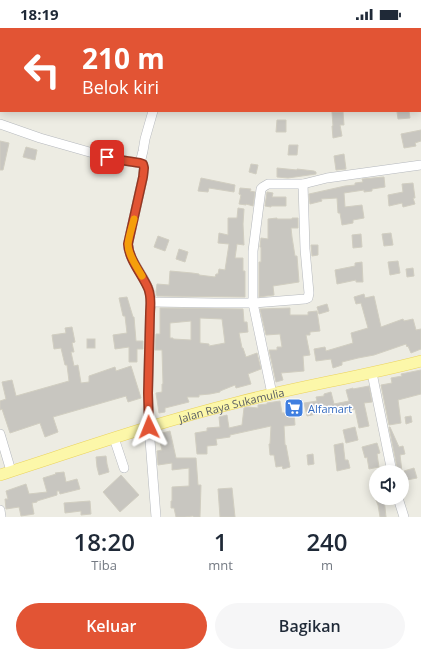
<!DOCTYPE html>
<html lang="id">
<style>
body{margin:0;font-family:"Open Sans",sans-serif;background:#f6f6f7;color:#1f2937;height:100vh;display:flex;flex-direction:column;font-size:15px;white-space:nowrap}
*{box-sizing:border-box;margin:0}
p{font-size:13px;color:#747a83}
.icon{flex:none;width:22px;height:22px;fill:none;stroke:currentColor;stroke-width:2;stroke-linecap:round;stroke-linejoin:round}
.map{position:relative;height:489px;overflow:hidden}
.drawer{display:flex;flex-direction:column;background:#fff;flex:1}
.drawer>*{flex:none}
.guide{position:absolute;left:0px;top:0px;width:421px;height:84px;box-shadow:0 2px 10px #0003;background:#e25434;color:#fff;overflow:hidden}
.tools{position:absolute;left:369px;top:437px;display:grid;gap:8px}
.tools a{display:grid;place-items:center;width:40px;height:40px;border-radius:50%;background:#fff;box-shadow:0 2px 10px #0003;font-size:20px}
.pin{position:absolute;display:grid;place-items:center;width:34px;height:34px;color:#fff;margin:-17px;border-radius:8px;box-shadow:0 2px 6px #0006}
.me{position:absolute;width:44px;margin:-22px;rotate:358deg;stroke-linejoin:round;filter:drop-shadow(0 0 3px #0008)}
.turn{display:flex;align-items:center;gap:14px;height:84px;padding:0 16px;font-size:18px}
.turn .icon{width:52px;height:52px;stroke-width:2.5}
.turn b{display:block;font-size:28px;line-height:34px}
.eta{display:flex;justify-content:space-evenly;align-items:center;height:68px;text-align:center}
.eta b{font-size:24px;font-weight:600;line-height:28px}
.primary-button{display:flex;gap:8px;margin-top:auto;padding:8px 16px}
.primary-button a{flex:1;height:46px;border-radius:24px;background:#e25434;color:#fff;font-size:16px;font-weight:600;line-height:46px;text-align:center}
.primary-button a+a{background:#f6f6f7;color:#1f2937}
.status{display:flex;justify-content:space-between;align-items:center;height:28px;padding:0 20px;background:#fff;direction:ltr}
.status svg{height:11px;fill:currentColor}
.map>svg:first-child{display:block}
.building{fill:#c8c6c0;stroke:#d1cec1;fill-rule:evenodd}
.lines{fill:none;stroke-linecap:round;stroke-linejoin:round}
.minor-casing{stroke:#b5b8bd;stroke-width:10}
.major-casing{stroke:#ebd35d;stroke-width:12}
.minor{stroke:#fff;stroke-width:9}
.major{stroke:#fcf7a9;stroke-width:11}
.route-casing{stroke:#933722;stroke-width:10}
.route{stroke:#e25434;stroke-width:7}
.slow{stroke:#f59e0b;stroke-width:7}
.labels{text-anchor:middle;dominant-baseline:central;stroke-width:3;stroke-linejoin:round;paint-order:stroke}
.street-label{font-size:11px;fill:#5b5e63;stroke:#fff}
.shop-label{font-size:11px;fill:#366cbe;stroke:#fff;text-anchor:start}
</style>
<div class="status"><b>18:19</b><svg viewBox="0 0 49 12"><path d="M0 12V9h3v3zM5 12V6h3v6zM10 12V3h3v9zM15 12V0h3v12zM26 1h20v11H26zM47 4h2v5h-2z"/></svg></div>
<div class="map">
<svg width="421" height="489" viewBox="0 0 421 489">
<rect width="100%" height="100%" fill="#edece3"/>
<g class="building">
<polygon points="402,83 409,83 410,90 398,91 397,84"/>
<polygon points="332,84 343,84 344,97 340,97 342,108 333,110 332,98 333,98"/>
<polygon points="277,92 286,92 286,104 276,104"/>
<polygon points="421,102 421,113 415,115 416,118 404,120 401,106"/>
<polygon points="0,113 9,115 3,142 0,142"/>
<polygon points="289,117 298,117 297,127 288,127"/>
<polygon points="26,119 37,122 35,132 23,129"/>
<polygon points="344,126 346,141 336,142 334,128"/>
<polygon points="251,136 258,137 256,146 249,144"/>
<polygon points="277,140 297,142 297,141 314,143 316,144 316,146 288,150 277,149"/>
<polygon points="384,149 385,159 372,161 372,163 364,164 364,162 344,165 345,179 362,177 364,190 353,192 353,195 342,197 340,185 338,185 337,170 321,171 322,173 310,176 309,166 345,158 355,157 355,155 363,154 362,151"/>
<polygon points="201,150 235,157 234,164 209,160 208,164 198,163"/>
<polygon points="413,155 415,170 413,170 415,176 403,179 402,175 389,178 388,167 403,164 402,156"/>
<polygon points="240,160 251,161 250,163 255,164 253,178 246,176 246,177 239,176 241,167 239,166"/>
<polygon points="267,164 273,165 272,169 286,169 286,178 271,178 271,179 265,178"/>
<polygon points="238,180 244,181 243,196 244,217 237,216 235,230 243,230 243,243 245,243 245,269 157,268 156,264 157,256 169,257 170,243 192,245 199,246 199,247 215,249 216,246 218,246 219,241 225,242 229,216 218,215 219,205 228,207 228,190 237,190"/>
<polygon points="277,190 277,191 292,191 292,190 298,190 298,200 291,200 292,209 295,228 297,228 299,254 273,258 274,267 259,269 259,234 261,234 261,219 260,219 261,210 268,211 268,191"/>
<polygon points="391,205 393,217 384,218 382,206"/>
<polygon points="361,206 362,219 353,220 352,207"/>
<polygon points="158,208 169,212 165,223 154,219"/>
<polygon points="311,217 318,217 318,227 312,228"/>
<polygon points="179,221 188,224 185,234 176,231"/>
<polygon points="398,233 400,245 390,247 388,234"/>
<polygon points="362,234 363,254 356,254 356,252 337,256 335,242 355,238 355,235"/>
<polygon points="413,240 414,248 407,249 406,241"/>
<polygon points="364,266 365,270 374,268 381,299 403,291 404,293 413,291 416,302 421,301 421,321 411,325 408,318 407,319 406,316 374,327 358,330 342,334 342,337 333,340 331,331 316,333 314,321 325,319 326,323 353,315 351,305 368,300 361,275 356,276 354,269"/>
<polygon points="127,269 133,289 134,289 136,313 143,313 143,321 137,321 137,334 129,334 129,319 115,321 113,307 127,305 125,288 123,288 119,270"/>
<polygon points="327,276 329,283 319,286 317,279"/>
<path d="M 160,280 L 243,281 L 244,294 L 247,294 L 248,304 L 239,305 L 242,320 L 243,320 L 246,329 L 257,325 L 261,341 L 248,346 L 251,356 L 236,360 L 235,357 L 220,363 L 220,364 L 210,366 L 199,367 L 199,369 L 187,369 L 189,374 L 165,380 L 165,384 L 159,385 L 156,365 L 162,364 L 162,356 L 163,356 L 162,322 L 155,322 L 156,306 L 160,306 ZM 200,290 L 222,291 L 225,315 L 209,318 L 209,316 L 200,315 ZM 191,293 L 191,312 L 173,311 L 173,310 L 170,310 L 170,295 Z"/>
<polygon points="290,280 290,287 308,287 308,284 317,283 320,303 310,304 310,307 306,307 310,327 303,328 304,343 281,345 283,352 276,354 269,322 277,322 277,319 282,319 280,306 266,307 260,281"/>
<polygon points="72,299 75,314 72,315 74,324 71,324 74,338 78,337 81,355 89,354 89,348 115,339 116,343 131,338 141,370 128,374 126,368 53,389 58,404 45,409 40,395 10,405 2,381 0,382 0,373 6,371 2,354 12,352 16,368 69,353 67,337 65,337 61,320 54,321 52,307 66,305 65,300"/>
<rect x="87" y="311" width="8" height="9"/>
<polygon points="421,342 421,366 398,372 401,395 389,397 381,357 392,355 391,350 402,348 401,346"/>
<polygon points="369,358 372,374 364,375 369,398 359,400 355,381 328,387 327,384 307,388 304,375 317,373 316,369 324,368 324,366 331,364 334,376 349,373 346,362 353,360 353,361"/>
<polygon points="280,373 282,385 294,384 295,397 284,398 285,417 286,417 290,439 283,441 282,438 276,439 274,427 270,427 269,416 270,416 271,398 230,407 230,409 216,411 217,417 207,418 207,426 197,426 195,405 207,403 207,400 220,399 219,389 227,387 229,400 242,397 244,380 248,379 258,380 258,377 267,376 267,375"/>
<polygon points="411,388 412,394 406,396 405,389"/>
<polygon points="355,399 358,412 346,415 343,402"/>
<polygon points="389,399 390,399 399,419 403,418 405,426 400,427 403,452 402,452 402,444 398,444"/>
<polygon points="170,403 176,430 196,430 198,457 201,457 200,489 194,489 193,488 185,489 176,489 174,480 171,480 171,473 172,473 172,459 189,458 189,440 172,442 172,435 158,437 157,423 162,422 158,406"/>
<polygon points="343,415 345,432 348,432 350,440 337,443 334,417"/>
<polygon points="377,415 380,425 377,426 379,439 369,441 367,429 365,430 362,419"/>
<polygon points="313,426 314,436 308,437 307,427"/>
<polygon points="106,428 107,436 109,444 99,447 97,439 96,429"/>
<polygon points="414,440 417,450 407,452 404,443"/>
<polygon points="64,444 66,454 77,451 80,461 60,466 59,463 57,463 57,467 37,473 37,474 32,475 34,486 21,488 19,479 6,481 5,471 8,471 6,463 26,456 29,466 47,464 43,450 56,446 55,445"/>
<polygon points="121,447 139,467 120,484 103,464"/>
<polygon points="232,460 235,489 220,489 218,461"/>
<polygon points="375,470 384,470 386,489 380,489 378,477"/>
<polygon points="90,473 91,486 81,487 81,483 65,485 64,475"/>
</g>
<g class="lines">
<defs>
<g id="minor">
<polyline points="163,0 163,1"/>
<polyline points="7,1 7,0"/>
<polyline points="0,29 1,25"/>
<polyline points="420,78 421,78"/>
<path d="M 0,96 L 40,110 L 107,129 L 120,132 L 140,135 L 143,136 L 144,140 L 143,149 L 128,216 C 129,234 145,247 150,265 C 152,272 150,279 150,286 L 148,365 L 149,399 L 156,489"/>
<polyline points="140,135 143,123 145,111 153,83"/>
<polyline points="151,274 215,275 253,275 305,271 308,270 309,265 305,221 303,156"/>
<polyline points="372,345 392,444"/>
<polyline points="272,366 253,275 253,223 261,161 263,159 268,156 303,156 327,150 421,137"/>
<polyline points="0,406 11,443"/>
<polyline points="114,410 124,440"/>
<polyline points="398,470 404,489"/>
<polyline points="0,482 1,489"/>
</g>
<g id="major">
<path id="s1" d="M 0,447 C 78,422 155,395 235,375 C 296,359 359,349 421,333"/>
</g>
</defs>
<use href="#minor" class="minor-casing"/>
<use href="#major" class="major-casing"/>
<use href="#minor" class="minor"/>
<use href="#major" class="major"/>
</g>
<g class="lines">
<defs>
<path id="route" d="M 107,129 L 120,132 L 140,135 L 143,136 L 144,140 L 143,149 L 128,216 C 129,232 142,246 148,260 C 152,270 150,277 150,286 L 148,365 L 149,399"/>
</defs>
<use href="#route" class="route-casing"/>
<use href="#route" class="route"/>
<path class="slow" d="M 134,191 C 132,199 129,208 128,216 C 128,227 137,239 142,248"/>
</g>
<defs>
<symbol id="supermarket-square" viewBox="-11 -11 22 22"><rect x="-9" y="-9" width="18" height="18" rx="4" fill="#3f7fe0" stroke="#fff"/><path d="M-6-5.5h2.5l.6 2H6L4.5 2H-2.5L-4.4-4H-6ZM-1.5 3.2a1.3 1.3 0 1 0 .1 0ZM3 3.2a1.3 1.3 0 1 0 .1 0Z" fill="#fff"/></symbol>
</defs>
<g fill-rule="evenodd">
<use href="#supermarket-square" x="283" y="369" width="22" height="22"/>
</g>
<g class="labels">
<g class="street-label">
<text stroke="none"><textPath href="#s1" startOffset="242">Jalan Raya Sukamulia</textPath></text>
</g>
<g class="shop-label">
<text x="308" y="380">Alfamart</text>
</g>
</g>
</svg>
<div class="tools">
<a><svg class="icon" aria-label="sound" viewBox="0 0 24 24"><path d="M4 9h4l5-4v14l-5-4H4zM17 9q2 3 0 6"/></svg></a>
</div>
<div class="pin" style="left:107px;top:129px;background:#d93025"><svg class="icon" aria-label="arrive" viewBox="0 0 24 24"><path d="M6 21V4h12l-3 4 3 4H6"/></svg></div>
<svg class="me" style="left:149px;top:399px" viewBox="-20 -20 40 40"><path d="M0-17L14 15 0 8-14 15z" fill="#e25434" stroke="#fff" stroke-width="4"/></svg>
<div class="guide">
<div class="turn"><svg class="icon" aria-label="left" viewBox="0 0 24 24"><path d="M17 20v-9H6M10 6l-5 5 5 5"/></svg><div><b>210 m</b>Belok kiri</div></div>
</div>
</div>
<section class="drawer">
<div class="eta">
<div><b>18:20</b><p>Tiba</p></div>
<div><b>1</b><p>mnt</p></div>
<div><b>240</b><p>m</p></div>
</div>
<div class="primary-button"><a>Keluar</a><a>Bagikan</a></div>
</section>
